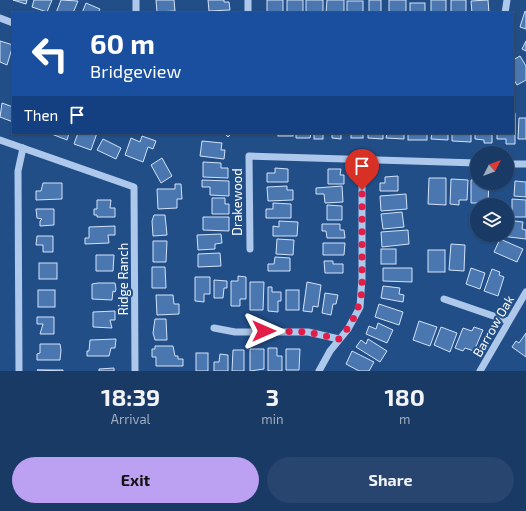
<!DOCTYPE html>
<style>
body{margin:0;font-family:"Exo 2",sans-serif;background:#27456f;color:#f1f3f6;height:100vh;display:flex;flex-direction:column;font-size:15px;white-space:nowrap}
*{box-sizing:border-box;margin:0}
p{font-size:13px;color:#9fadbf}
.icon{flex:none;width:22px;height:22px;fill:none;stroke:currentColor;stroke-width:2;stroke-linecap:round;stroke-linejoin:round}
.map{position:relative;height:371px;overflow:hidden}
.details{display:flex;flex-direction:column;background:#1a3a66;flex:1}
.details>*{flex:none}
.hud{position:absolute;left:12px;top:12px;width:502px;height:122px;border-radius:0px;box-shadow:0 1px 3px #0004,0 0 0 1px #38547a;background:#1a4fa0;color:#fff;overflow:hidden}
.needle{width:26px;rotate:48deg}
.fabs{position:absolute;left:470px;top:146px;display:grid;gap:8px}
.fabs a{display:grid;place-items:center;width:44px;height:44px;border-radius:50%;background:#1a3a66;box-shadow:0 1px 3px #0004,0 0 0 1px #38547a;font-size:20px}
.pin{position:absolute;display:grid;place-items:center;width:34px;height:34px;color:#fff;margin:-41px -17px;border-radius:50% 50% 50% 0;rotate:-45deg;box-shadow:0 0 4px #0007}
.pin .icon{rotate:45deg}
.me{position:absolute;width:44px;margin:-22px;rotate:90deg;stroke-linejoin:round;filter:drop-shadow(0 0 3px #0008)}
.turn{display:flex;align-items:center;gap:14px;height:84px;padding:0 12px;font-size:18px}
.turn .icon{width:52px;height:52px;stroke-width:2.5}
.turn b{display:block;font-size:28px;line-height:34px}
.then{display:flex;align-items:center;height:38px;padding:0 12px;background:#0003;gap:8px;font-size:15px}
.eta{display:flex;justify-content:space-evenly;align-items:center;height:68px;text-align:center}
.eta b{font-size:24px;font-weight:700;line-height:28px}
.action{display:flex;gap:8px;margin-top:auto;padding:8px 12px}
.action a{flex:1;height:46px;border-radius:24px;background:#bca0f2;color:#111;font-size:16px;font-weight:700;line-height:46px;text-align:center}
.action a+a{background:#27456f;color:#f1f3f6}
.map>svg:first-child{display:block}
.building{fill:#4b77b1;stroke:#d2e2f8}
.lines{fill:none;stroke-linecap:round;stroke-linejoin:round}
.minor{stroke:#adc8ea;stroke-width:7}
.route{stroke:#e11d48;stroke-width:7;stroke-dasharray:0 12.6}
.labels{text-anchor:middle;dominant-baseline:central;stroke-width:4;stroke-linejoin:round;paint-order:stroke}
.street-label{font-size:13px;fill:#fff;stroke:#224e88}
</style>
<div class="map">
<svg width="526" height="371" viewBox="0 0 526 371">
<rect width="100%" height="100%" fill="#224e88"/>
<g class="building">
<polygon points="13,0 27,0 26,4"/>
<polygon points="34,0 52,0 47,12 32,7"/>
<polygon points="61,0 78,1 73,13 56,13"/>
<polygon points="156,0 174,0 175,11 157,12"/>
<polygon points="208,0 224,0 224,2 229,2 230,10 209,11"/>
<rect x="267" y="0" width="16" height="13"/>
<polygon points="287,0 303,0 303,12 287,13"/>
<rect x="306" y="0" width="17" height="13"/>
<polygon points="327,0 344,0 344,13 326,13"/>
<rect x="369" y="0" width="12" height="13"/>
<rect x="389" y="0" width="17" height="13"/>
<rect x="431" y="0" width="15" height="13"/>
<rect x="451" y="0" width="15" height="13"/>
<polygon points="488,0 489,13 472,13 471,1"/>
<rect x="347" y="1" width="16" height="12"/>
<polygon points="86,3 100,9 98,13 82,13"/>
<rect x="410" y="3" width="15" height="10"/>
<polygon points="525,11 526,12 526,29 520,27"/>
<polygon points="0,41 13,45 7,65 0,62"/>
<polygon points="526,41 526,51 522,49"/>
<polygon points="520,56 526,66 526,80 517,85 513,78 513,60"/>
<polygon points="2,103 13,107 13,122 0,117"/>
<polygon points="513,113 515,113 515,144 506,144 506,139 497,139 497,133 513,133"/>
<polygon points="519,118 526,118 526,139 518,139"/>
<polygon points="49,133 69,133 67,140"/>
<polygon points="78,133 97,133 91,150 74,144"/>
<polygon points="224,133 232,133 228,137"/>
<rect x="278" y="133" width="15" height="3"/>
<polygon points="296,133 311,133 310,138 296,138"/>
<rect x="314" y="133" width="9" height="6"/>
<polygon points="332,133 347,133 341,133 341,139 332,138"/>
<rect x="351" y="133" width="12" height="5"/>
<polygon points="368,133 383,133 383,139 368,138"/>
<polygon points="387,133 404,133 404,139 386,138"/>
<rect x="408" y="133" width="19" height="7"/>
<polygon points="432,133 448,133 448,140 431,139"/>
<polygon points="452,133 471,133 471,142 452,141"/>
<polygon points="475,133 492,133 492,143 484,143 484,140 475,139"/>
<polygon points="142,136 156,141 153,149 148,147 143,162 125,155 131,138 140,142"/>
<polygon points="103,139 121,148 116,159 97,150"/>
<polygon points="202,141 222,143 221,150 225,150 224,159 200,156"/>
<polygon points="162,158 172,176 161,183 151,165"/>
<polygon points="203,162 221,163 221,168 228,168 228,178 203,177"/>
<polygon points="275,168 288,169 288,182 267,182 267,173 275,173"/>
<polygon points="328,169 341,169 340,175 344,175 344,184 328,184"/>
<polygon points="398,176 398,191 380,191 380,183 385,183 385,177"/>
<polygon points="429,178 446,178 446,205 428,204"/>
<polygon points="451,179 468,180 467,200 459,200 459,205 450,204"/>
<polygon points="202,180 229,181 229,196 210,195 210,187 202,187"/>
<polygon points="471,180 477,180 477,183 489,183 488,203 471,203"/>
<polygon points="515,181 526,182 526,197 514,196"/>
<polygon points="43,183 62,183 62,199 36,200 36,191 41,191"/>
<polygon points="175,184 181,184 182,199 177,199 177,208 158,209 157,189 175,189"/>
<polygon points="287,186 287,190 293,190 293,200 268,201 267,187"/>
<polygon points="342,186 343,202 325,203 324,194 316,194 316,188"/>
<polygon points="406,194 407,209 381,211 380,196"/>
<polygon points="212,198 225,198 225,204 229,204 229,214 212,214"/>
<polygon points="512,199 526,200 526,217 512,217"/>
<polygon points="97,200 111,200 110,208 115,208 115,217 97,217 97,215 94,215 94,209 97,209"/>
<polygon points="273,203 291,204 291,218 266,218 266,209 273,209"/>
<polygon points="327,205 342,206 342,220 327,220"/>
<polygon points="36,209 54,209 54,225 40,226 40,221 42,219 37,218"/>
<polygon points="402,212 404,227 383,229 381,214"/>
<polygon points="154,215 165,215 167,235 153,236 152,221"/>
<polygon points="203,217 229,217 229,231 203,230"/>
<polygon points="507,220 523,222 522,229 526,230 526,239 501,236 507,235"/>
<polygon points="279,221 298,222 297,236 273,236 273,226 279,227"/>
<polygon points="322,224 340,224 340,230 344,230 345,238 327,238 326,231 322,231"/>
<polygon points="115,226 115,235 108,235 109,243 85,244 85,238 89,238 89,227"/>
<polygon points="408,230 409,244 382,247 381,232"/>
<polygon points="221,234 222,243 215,244 215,249 198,250 197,235"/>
<polygon points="37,236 53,236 53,252 43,252 43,245 36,245"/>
<polygon points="277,239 294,240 293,255 276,254"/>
<polygon points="500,239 523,249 517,262 494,252"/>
<polygon points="153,241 167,241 166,262 153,262"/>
<polygon points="323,243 345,243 344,255 323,255"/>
<polygon points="451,244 465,245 464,271 449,270"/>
<rect x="381" y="249" width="15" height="15"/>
<rect x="428" y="250" width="17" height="22"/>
<polygon points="220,253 221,266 198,267 198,254"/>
<polygon points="96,255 114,255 113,271 96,271"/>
<polygon points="275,257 290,258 290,271 268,271 268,264 274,264"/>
<polygon points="324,261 333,261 333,264 343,264 343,273 325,273"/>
<rect x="39" y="263" width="18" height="16"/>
<polygon points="152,267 165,267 166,288 152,288"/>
<polygon points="383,268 412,268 412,282 383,281"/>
<polygon points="471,268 485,273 480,289 466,284"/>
<polygon points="492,269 500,272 499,275 504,277 498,296 484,291"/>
<polygon points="238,276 246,277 246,299 240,299 240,306 231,306 231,281 238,281"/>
<polygon points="195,277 210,277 210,294 204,294 204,302 195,301"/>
<polygon points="214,280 227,281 227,288 224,288 223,298 214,298"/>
<polygon points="250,282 264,282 263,310 250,310"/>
<polygon points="307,282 321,285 318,307 313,306 312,312 303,311"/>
<polygon points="98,283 115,283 116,289 115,292 113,291 112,300 92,299 92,284"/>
<polygon points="383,286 400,288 399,294 404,295 403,302 381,298"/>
<polygon points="268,287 272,287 272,292 281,292 281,301 278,301 278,312 268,311"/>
<rect x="38" y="290" width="17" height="17"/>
<rect x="286" y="290" width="13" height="20"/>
<polygon points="325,293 338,295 336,304 333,304 331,315 322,313"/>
<polygon points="156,295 173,295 174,304 179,304 179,314 157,315"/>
<polygon points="379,304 403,312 399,325 375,317"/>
<polygon points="115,311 115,320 110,320 112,328 93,327 93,312"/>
<polygon points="37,317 54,317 54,334 40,334 43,324 37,324"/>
<polygon points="155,319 166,319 167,340 155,340 153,333"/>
<polygon points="419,321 437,327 430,346 413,340"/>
<polygon points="378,323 393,330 387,343 366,334 369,326 376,329"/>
<polygon points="441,327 457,333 450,352 434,345"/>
<polygon points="474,327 483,330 474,351 465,348 463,351 455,348 463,328 472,331"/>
<polygon points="526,333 526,357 512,347 516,341 519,343"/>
<polygon points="116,339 115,348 111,348 109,356 87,356 87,351 89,351 90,340"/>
<polygon points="368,339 387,351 380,362 356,347 361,340 366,344"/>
<polygon points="40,344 60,344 61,350 60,360 37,360 37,354 40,353"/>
<polygon points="155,346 173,346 175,356 178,356 178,359 183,359 183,366 156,366 156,357 152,357 152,349 155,349"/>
<polygon points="268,348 277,348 277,356 282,356 282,371 268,371"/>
<polygon points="250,349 264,349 264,369 250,371"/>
<polygon points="286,349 300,349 299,370 286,370"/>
<polygon points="233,350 244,350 244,371 232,371"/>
<polygon points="352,351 374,362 369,371 359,371 346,364"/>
<rect x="196" y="353" width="12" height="18"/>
<polygon points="220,354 228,355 228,371 214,371 214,362 219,362"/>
<polygon points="114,368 114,371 99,371 99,369"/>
<polygon points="37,370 63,370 63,371"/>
</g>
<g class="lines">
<g class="minor">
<polyline points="248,0 248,13"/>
<polyline points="136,13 136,0"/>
<polyline points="505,13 507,0"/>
<polyline points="0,18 13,23"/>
<polyline points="0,140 134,187 135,371"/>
<polyline points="507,164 526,164"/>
<polyline points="250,249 249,156 477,163"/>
<polyline points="444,299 508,321"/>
<polyline points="214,328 235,332 308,332 339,339"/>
<polyline points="19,371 18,171 23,148"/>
<polyline points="319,371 330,351 348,329 360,307 362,278 362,161"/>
<polyline points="480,371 526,292"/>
</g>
</g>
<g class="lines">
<path class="route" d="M 264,331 L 308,332 L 339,339 C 352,325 359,310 362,291 L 362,190"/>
</g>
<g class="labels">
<g class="street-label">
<text transform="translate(237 202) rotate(-90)">Drakewood</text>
<text transform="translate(123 279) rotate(-90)">Ridge Ranch</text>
<text transform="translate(493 326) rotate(-60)">Barrow Oak</text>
</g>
</g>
</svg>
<div class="fabs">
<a><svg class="needle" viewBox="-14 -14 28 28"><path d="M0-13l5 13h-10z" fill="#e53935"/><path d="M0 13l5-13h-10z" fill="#9fadbf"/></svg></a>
<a><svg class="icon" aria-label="layers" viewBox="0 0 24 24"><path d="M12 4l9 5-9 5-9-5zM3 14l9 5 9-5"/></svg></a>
</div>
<div class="pin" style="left:362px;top:190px;background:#d93025"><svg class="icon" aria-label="arrive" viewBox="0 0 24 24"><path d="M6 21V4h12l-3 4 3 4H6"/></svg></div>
<svg class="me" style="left:264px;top:331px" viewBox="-20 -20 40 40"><path d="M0-17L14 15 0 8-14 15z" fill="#e11d48" stroke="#fff" stroke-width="4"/></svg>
<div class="hud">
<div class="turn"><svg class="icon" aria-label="left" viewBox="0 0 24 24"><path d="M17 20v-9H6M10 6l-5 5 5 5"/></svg><div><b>60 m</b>Bridgeview</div></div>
<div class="then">Then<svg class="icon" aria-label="arrive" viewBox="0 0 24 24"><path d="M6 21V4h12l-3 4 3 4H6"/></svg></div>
</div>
</div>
<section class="details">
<div class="eta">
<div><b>18:39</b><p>Arrival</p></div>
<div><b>3</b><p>min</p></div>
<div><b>180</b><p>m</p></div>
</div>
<div class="action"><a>Exit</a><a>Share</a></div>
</section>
